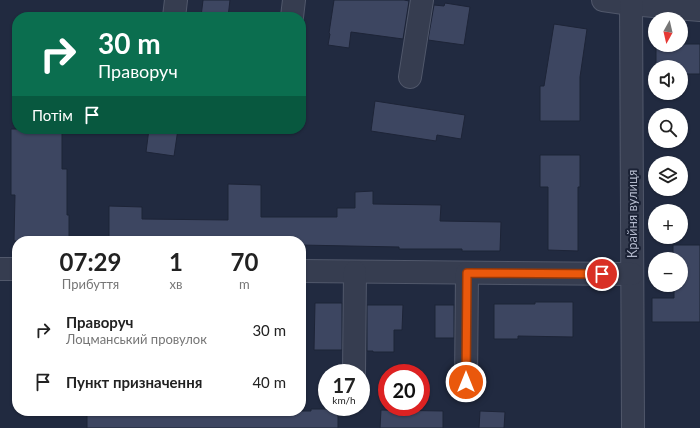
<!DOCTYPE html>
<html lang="uk">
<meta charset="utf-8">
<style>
body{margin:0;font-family:Lato,sans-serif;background:#f6f6f6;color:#222;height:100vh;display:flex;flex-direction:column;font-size:15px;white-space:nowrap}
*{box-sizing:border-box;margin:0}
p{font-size:13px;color:#767676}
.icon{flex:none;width:22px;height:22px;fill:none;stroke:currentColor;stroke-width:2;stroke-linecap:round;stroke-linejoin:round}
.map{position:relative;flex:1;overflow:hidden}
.details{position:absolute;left:12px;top:236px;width:294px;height:180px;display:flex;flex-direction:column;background:#fff;border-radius:16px;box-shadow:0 1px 3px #0004}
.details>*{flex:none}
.hud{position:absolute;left:12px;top:12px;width:294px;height:122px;border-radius:16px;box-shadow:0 1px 3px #0004;background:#0b6e4f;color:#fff;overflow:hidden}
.needle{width:26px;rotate:188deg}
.controls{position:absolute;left:648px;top:12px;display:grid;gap:8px}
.controls a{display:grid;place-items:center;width:40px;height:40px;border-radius:50%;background:#fff;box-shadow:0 1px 3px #0004;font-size:20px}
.speed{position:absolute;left:318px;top:364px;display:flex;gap:8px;font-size:20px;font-weight:700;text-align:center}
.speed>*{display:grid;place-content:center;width:52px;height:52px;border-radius:50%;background:#fff;box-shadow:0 1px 3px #0004;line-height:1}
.speed small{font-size:10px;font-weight:400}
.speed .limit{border:6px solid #d22;background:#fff;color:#111}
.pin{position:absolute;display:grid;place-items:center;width:34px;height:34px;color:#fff;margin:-17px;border:2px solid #fff;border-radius:50%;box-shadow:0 1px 4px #0007}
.me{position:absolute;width:44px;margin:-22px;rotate:0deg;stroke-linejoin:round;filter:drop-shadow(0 0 3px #0008)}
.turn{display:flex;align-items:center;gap:14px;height:84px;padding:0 20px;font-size:18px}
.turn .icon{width:52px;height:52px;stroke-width:2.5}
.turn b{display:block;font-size:28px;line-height:34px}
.then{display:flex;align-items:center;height:38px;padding:0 20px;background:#0003;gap:8px;font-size:15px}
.eta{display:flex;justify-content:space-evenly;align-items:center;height:68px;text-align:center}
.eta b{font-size:24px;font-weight:700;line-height:28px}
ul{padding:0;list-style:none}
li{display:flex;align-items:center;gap:12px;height:52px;padding:0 20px}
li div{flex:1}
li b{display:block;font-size:15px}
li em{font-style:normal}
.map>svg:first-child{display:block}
.building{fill:#3d4661;stroke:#1d2437}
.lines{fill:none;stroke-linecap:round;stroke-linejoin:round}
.minor-casing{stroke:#51586b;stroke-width:24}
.minor{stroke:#363d50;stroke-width:22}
.route-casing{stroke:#983908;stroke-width:10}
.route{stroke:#ea580c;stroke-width:7}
.labels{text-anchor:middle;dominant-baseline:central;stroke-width:4;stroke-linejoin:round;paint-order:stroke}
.street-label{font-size:13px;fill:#b2b8cb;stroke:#1b2235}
</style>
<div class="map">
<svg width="700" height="428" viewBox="0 0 700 428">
<rect width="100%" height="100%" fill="#212a40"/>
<g class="building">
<polygon points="203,0 230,0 228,17 201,17"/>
<polygon points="334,0 404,0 409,1 403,39 351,32 349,48 328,45 330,34 329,33"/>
<polygon points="445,3 470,7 464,45 428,40 434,5 444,6"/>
<polygon points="554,24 587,29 580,77 580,121 540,121 540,86 544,86"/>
<polygon points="681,44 700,44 700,74 681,74 681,67 656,67 656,45 681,45"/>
<polygon points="375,101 465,115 461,139 437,135 436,141 371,131"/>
<polygon points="11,129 62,129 62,169 67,169 67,215 69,215 69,241 14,241 15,195 11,195"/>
<polygon points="149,129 178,129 174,156 146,152"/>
<polygon points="540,155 580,155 580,187 578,187 578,251 548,250 548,187 540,187"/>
<polygon points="228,184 261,185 261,217 337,217 337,208 355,208 355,192 373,191 373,204 441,205 440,221 501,222 500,251 462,251 462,249 399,249 399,247 301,245 301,241 109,241 109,206 142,207 142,219 228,220"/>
<polygon points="673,245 700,245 700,322 652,322 652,298 674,298 674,285 681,285 681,259 673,259"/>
<polygon points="535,302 573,302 573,337 518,336 518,339 494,339 494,304 535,304"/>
<polygon points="315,303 342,303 342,350 314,350"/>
<polygon points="367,305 403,305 402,330 394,330 394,352 373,352 373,351 367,351"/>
<rect x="435" y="305" width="19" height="33"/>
<polygon points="311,409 338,409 338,428 87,428 87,411 311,411"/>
<polygon points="381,410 443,411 443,428 380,428"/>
<polygon points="480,411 505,412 504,428 479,428"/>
</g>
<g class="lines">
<defs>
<g id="minor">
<polyline points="603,0 631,4 700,10"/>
<polyline points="631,0 633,428"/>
<polyline points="174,17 176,0"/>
<polyline points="292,17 294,0"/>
<polyline points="410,77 422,0"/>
<polyline points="0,269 17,269"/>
<polyline points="301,271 632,274"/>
<polyline points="354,373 355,272"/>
<polyline points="466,382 467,273"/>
</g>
</defs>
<use href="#minor" class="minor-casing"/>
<use href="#minor" class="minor"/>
</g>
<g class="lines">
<defs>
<polyline id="route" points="466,382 467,273 602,274"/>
</defs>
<use href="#route" class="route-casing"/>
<use href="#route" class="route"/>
</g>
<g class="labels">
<g class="street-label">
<text transform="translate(632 214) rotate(-90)">Крайня вулиця</text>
</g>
</g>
</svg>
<div class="controls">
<a><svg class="needle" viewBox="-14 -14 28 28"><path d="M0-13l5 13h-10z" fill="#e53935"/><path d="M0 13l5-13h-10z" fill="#767676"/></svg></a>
<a><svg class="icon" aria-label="sound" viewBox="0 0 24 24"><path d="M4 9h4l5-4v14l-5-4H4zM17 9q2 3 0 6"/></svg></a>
<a><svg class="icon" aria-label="search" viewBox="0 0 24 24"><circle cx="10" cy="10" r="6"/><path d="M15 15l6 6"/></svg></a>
<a><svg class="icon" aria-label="layers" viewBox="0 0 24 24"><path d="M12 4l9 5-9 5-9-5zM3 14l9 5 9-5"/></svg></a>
<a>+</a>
<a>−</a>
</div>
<div class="speed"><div>17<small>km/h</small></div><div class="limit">20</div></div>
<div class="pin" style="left:602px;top:274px;background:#d93025"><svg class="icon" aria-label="arrive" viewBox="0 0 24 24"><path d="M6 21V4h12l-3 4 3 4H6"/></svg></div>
<svg class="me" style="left:466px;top:382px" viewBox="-20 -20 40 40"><circle r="17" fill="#ea580c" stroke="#fff" stroke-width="3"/><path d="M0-11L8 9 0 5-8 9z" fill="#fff"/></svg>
<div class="hud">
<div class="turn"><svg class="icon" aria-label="right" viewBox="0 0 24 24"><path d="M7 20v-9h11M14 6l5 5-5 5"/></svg><div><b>30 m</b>Праворуч</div></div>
<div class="then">Потім<svg class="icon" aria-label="arrive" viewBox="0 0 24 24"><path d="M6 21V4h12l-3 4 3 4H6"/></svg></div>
</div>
<section class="details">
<div class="eta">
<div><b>07:29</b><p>Прибуття</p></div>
<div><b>1</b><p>хв</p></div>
<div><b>70</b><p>m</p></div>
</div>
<ul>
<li><svg class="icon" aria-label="right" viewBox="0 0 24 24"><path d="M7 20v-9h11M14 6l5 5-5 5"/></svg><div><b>Праворуч</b><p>Лоцманський провулок</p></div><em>30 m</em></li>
<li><svg class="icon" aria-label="arrive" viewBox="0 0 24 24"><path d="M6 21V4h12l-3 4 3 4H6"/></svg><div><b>Пункт призначення</b></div><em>40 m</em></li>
</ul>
</section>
</div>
